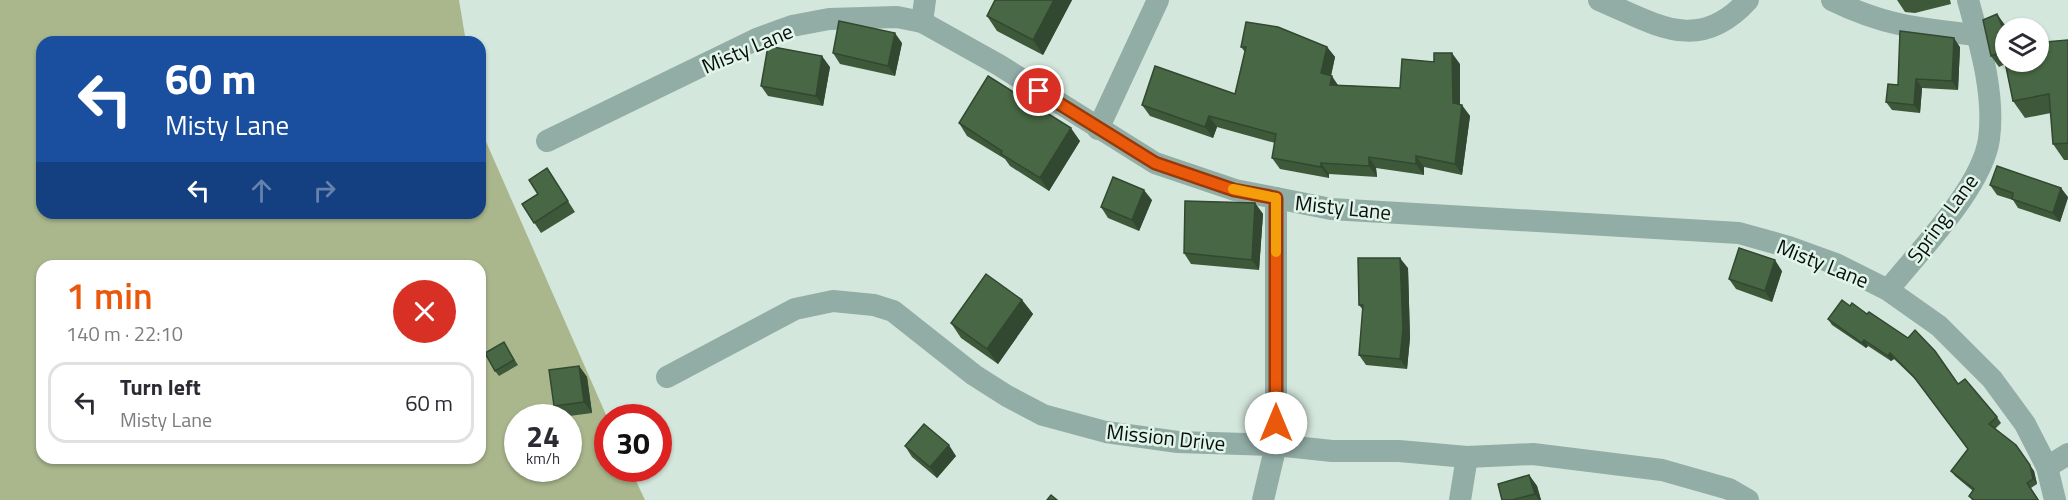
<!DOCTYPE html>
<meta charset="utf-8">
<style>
body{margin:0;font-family:"Titillium Web",sans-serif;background:#f7f7f7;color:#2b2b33;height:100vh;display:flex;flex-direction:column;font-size:22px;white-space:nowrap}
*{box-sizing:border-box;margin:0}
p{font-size:20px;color:#7c7c81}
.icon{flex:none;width:33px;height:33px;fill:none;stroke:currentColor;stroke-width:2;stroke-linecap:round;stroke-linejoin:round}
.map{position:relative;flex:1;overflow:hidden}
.sheet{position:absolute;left:36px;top:260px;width:450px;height:204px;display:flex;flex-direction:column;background:#fff;border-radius:18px;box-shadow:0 2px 4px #0004}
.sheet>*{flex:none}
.banner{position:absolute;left:36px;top:36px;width:450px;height:183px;border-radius:18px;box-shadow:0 2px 4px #0004;background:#1a4fa0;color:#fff;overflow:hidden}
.fabs{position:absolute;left:1995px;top:18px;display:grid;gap:12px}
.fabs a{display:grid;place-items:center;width:54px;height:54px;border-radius:50%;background:#fff;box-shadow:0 2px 4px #0004;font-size:30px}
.speed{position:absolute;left:504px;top:404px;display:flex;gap:12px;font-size:30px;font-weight:700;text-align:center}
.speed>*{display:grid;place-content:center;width:78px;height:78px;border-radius:50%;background:#fff;box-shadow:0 2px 4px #0004;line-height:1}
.speed small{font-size:15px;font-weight:400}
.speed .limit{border:9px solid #d22;background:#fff;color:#111}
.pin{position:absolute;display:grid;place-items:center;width:51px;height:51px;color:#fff;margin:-26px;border:3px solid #fff;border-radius:50%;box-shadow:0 2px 6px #0007}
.me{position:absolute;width:66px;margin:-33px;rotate:0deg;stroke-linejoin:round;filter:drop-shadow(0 0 4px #0008)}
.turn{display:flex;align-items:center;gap:21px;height:126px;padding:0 30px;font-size:27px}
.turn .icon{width:78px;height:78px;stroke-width:2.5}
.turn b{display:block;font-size:42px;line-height:51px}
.lanes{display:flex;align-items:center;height:57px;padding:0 30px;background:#0003;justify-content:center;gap:30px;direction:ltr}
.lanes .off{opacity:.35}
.round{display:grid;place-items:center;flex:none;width:63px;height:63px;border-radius:32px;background:#f7f7f7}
.head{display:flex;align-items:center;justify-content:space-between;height:102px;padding:0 30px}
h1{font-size:36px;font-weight:600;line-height:45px;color:#ea580c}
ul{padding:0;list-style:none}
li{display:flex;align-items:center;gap:18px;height:81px;margin:0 12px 9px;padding:0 18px;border:3px solid #e1e1e2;border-radius:18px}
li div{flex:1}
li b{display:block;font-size:22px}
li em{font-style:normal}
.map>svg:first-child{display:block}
.green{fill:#aab78d;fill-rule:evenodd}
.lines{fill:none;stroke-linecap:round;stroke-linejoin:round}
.minor{stroke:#92aca6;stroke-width:22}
.wall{fill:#3e593a}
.shaded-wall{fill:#324830}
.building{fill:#486744;stroke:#324830;stroke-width:1.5}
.route-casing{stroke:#983908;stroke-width:15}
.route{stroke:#ea580c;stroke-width:10}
.slow{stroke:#f59e0b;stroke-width:10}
.labels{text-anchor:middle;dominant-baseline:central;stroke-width:5;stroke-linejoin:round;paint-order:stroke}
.street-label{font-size:21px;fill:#090f0c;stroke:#e1f5ea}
</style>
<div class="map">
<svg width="2068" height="500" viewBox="0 0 2068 500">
<rect width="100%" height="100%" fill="#d4e7dd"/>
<path class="green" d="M 0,0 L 459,0 L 466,42 L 42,42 L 42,213 L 480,213 L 480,128 L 607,417 L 608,468 L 630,468 L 645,500 L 0,500 ZM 42,266 L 480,266 L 480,458 L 42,458 ZM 518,417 L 568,417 L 568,468 L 518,468 Z"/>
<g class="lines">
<g class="minor">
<path d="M 1599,0 C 1656,24 1698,55 1748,0"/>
<path d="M 1832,0 C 1885,26 1920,29 1977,35"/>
<polyline points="922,22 925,0"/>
<polyline points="1098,129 1158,0"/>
<polyline points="547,141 759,38 792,26 829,19 897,17 922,22 999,65 1155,163 1235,190 1276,198 1331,209 1739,233 1789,247 1836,264 1888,290 1939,326 1992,379 2025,424 2047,467 2055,500"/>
<path d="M 1888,290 C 1919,251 1982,188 1989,139 C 1995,94 1980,44 1968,0"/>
<polyline points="667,377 795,309 833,301 874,305 893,311 974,375 1007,396 1043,415 1106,432 1178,442 1276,445 1332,451 1399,451 1467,457 1533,454 1662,470 1729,489 1748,500"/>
<polyline points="2047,467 2068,454"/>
<polyline points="1263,500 1276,445 1276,198"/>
<polyline points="1460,500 1467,457"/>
</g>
</g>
<g class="wall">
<polygon points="995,0 1072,0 1043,55 997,31 987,16"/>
<polygon points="1897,0 1950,0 1951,4 1915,13 1905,12"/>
<polygon points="2005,25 2006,28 2006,62 2068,40 2068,160 2064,160 2053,144 2051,113 2025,118 2013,101 2005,64 1999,67 1991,56"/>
<polygon points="902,43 895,76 840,64 833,53"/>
<polygon points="1241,47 1327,47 1335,57 1331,76 1338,85 1400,88 1460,64 1460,104 1470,116 1462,175 1424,167 1424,175 1376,168 1377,177 1329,174 1329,178 1280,169 1272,158 1275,143 1217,127 1213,138 1150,116 1142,105 1235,94 1245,52"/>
<polygon points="1960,47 1958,90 1922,88 1920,113 1892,110 1886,102 1898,85"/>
<polygon points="830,67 823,106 768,96 761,86"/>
<polygon points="959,123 1080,141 1049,191 1010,166 1005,159 967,136"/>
<polygon points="547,168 575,212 541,233 522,204 538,194"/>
<polygon points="1990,185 2061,188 2068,198 2060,222 2018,208 2013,200 1997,195"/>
<polygon points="1152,200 1139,231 1108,218 1101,207"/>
<polygon points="1255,203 1263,214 1259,270 1191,264 1184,253"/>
<polygon points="1408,268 1410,338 1407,369 1366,365 1359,355 1363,310 1359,305"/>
<polygon points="1782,271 1772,302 1736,289 1729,279"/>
<polygon points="1022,300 1033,314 998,364 961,338 951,323"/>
<polygon points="1828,319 1958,384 1997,417 2001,423 1995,429 2034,471 2037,484 2031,488 2039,500 1972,500 1969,496 1973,491 1955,476 1951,471 1968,449 1918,382 1894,359 1891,361 1868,346 1866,348 1832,325"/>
<polygon points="507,348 518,365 499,376 495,371"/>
<polygon points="579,366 587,377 592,413 562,417 554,406"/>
<polygon points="905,446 956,456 937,478 912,457"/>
<polygon points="1529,475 1537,486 1541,500 1502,500"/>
</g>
<g class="shaded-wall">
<polygon points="1054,0 1072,0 1043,55 1033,40"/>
<polygon points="1997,14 2005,25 2006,28 2006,36"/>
<polygon points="895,33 902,43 895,76 888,66"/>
<polygon points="1954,38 1960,47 1958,90 1952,81"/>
<polygon points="1327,47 1335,57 1329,84 1321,73"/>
<polygon points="1452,53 1460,64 1460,114 1453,103"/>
<polygon points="822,56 830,67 823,106 816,96"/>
<polygon points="1332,76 1339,87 1330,85"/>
<polygon points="1916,79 1922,88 1920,113 1914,105"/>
<polygon points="1462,105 1470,116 1462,175 1455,164"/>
<polygon points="1209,116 1217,127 1213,138 1205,127"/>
<polygon points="1071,128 1080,141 1049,191 1040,178"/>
<polygon points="1416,156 1424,167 1424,175 1416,164"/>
<polygon points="1369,157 1376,168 1377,177 1369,166"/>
<polygon points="1321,163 1329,174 1329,178 1321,167"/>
<polygon points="2061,188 2068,197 2060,222 2053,213"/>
<polygon points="1144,190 1152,200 1139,231 1132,220"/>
<polygon points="1255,203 1263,214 1259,270 1252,260"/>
<polygon points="1400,258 1408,268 1410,338 1407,369 1400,359"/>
<polygon points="1775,260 1782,271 1772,302 1765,291"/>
<polygon points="1022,300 1033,314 998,364 987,349"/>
<polygon points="1864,340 1868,346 1866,348 1862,343"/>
<polygon points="1890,353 1894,359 1891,361 1888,356"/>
<polygon points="579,366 587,377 592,413 584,402"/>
<polygon points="949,445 956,456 937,478 930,467"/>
<polygon points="2030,465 2034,471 2037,484 2033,479"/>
<polygon points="1529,475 1537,486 1541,500 1539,500 1535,494"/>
</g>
<g class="building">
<polygon points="995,0 1054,0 1033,40 987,16"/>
<polygon points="1997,14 2006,36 2006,51 1991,56 1983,20"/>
<polygon points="839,21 895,33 888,66 833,53"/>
<polygon points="1246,22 1278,27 1327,47 1321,73 1332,76 1330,85 1400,88 1402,59 1434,62 1434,53 1452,53 1453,103 1462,105 1455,164 1416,156 1416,164 1369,157 1369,166 1321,163 1321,167 1272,158 1276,134 1209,116 1205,127 1142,105 1155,66 1235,94 1246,47 1241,47"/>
<polygon points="1900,31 1954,38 1952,81 1916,79 1914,105 1886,102 1888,84 1898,85"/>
<polygon points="2068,40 2068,143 2053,144 2049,94 2013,101 2003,52 2006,52 2006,62 2038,62 2038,43 2045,42"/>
<polygon points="768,46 822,56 816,96 761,86"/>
<polygon points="988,76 1071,128 1040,178 1001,154 1002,151 959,123"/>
<polygon points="1997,166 2061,188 2053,213 2012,199 2013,193 1990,185"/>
<polygon points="547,168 568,201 534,223 522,204 538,194 529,180"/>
<polygon points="1113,177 1144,190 1132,220 1101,207"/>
<polygon points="1185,201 1255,203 1252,260 1184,253"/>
<polygon points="1739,248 1775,260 1765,291 1729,279"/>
<polygon points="1358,258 1400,258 1403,328 1400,359 1359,355 1363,305 1359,305"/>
<polygon points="986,274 1022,300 987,349 951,323"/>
<polygon points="1842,300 1850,306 1852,303 1867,314 1869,312 1908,338 1915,330 1935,351 1958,384 1965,379 1997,417 1989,424 2016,445 2030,465 2033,479 2027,483 2038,500 1974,500 1969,496 1974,489 1951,471 1968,449 1914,377 1890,353 1888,356 1864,340 1862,343 1828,319"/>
<polygon points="504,342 514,360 495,371 485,353"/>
<polygon points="579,366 584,402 554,406 549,370"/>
<polygon points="924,424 949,445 930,467 905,446"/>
<polygon points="1529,475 1535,494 1512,500 1502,500 1498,484"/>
<polygon points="1051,495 1057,500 1047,500"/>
</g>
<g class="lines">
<defs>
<polyline id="route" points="1039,91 1155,163 1234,190 1276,198 1276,423"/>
</defs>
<use href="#route" class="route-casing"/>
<use href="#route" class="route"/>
<polyline class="slow" points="1233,189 1276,198 1276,252"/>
</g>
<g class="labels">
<g class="street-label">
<text transform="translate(747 48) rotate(-23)">Misty Lane</text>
<text transform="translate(1343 207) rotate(6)">Misty Lane</text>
<text transform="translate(1942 218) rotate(-54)">Spring Lane</text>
<text transform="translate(1823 263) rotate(22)">Misty Lane</text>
<text transform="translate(1166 437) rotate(6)">Mission Drive</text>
</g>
</g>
</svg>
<div class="fabs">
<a><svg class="icon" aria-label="layers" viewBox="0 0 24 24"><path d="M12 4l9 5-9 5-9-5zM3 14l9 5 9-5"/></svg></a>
</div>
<div class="speed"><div>24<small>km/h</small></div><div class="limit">30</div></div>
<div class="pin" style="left:1039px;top:91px;background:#d93025"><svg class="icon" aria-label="arrive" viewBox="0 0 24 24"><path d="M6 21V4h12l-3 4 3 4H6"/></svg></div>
<svg class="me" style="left:1276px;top:423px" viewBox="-20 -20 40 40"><circle r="19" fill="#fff"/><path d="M0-13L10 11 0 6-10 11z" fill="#ea580c"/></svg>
<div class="banner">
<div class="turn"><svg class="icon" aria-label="left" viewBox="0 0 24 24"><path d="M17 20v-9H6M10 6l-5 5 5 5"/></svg><div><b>60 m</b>Misty Lane</div></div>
<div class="lanes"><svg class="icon" aria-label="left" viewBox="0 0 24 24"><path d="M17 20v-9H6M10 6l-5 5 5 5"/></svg><svg class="icon off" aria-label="ahead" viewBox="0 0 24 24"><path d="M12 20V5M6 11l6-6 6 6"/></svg><svg class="icon off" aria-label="right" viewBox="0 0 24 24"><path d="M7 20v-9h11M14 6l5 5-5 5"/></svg></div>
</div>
<section class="sheet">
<div class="head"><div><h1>1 min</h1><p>140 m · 22:10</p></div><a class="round" style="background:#d93025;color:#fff"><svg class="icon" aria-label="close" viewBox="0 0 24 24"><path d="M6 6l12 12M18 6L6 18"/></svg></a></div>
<ul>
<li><svg class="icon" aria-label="left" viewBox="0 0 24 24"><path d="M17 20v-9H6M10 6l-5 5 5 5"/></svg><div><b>Turn left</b><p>Misty Lane</p></div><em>60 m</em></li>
</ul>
</section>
</div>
